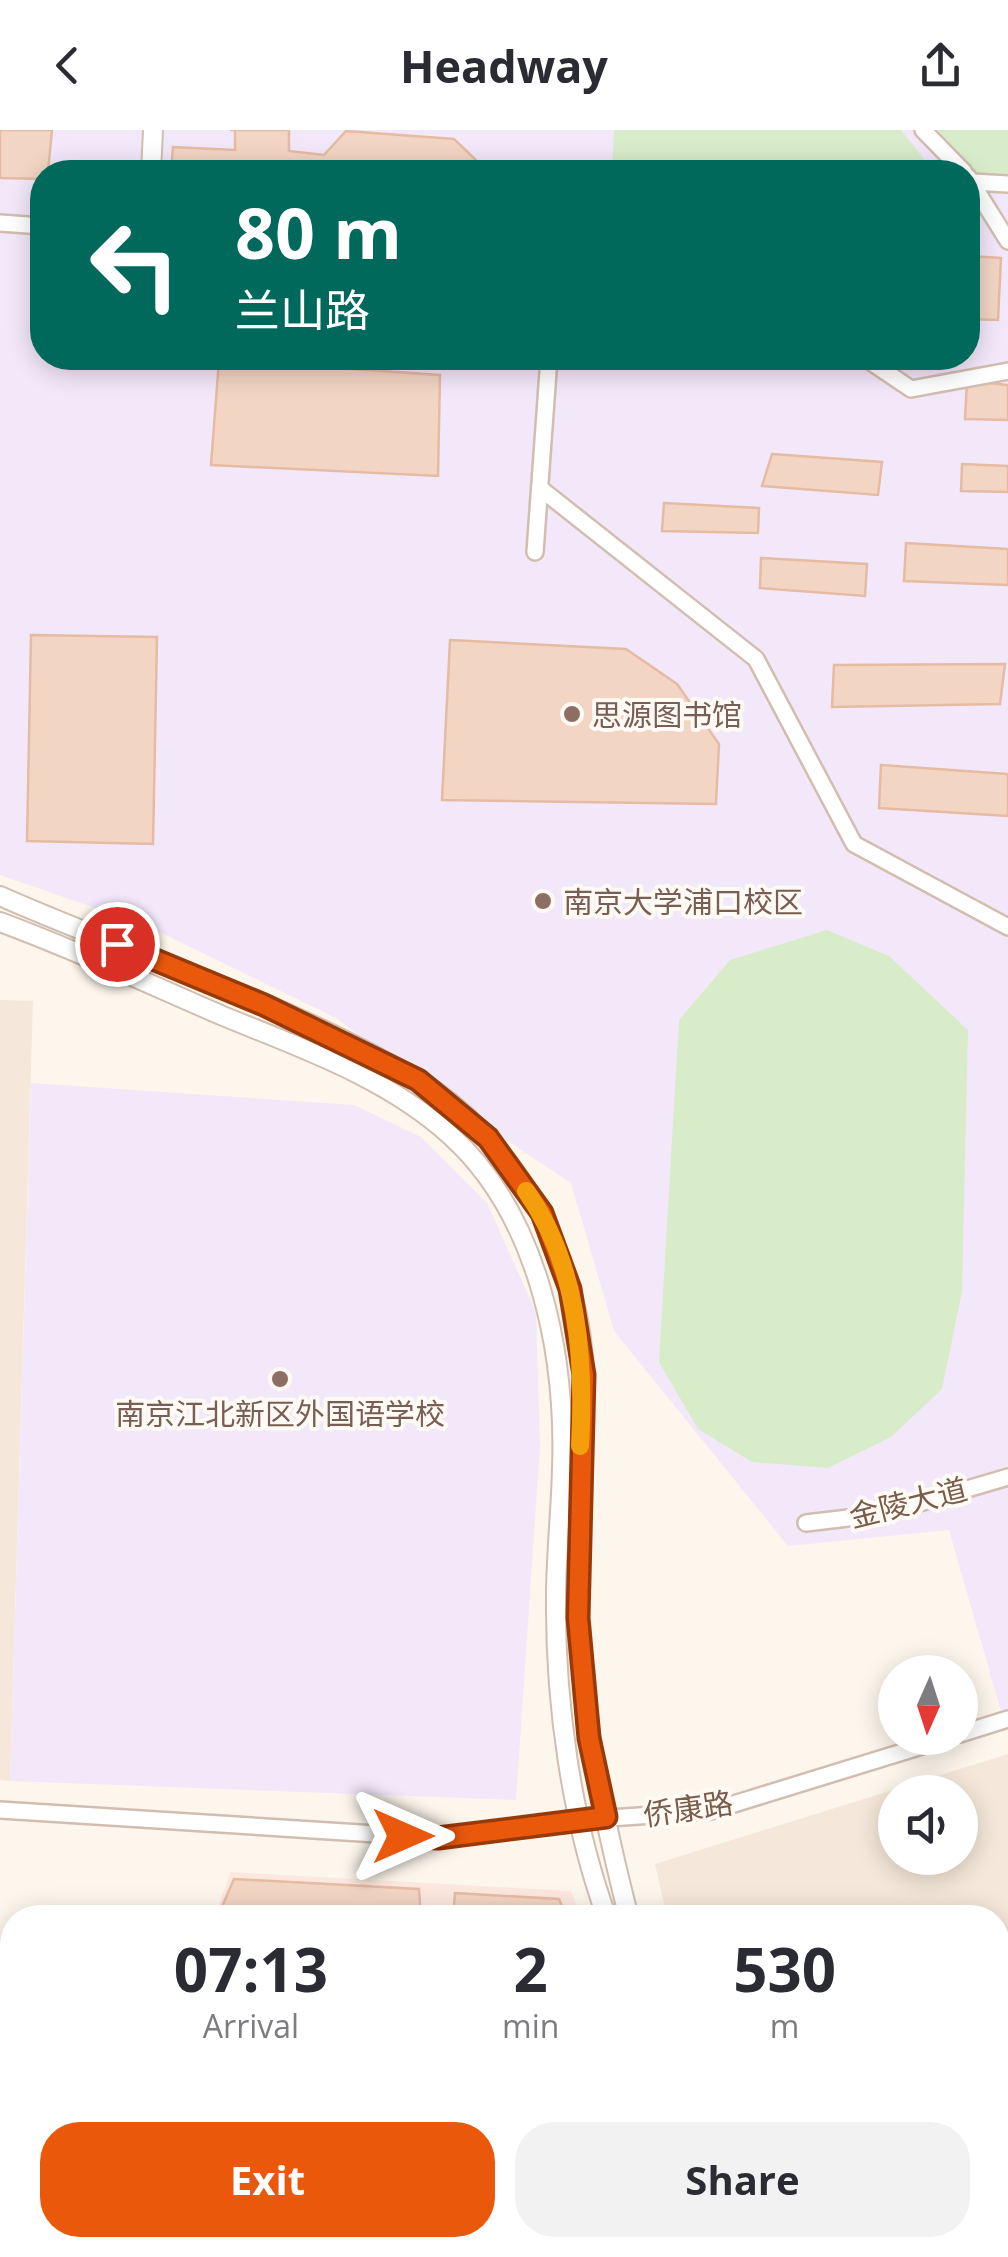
<!DOCTYPE html>
<meta charset="utf-8">
<style>
body{margin:0;font-family:"Open Sans","Noto Sans SC",sans-serif;background:#f2f2f3;color:#2b2b33;height:100vh;display:flex;flex-direction:column;font-size:38px;white-space:nowrap}
*{box-sizing:border-box;margin:0}
p{font-size:32px;color:#7c7c81}
.icon{flex:none;width:55px;height:55px;fill:none;stroke:currentColor;stroke-width:2;stroke-linecap:round;stroke-linejoin:round}
.map{position:relative;flex:1;overflow:hidden}
.panel{position:absolute;left:0px;top:1775px;width:1010px;height:352px;display:flex;flex-direction:column;background:#fff;border-radius:40px 40px 0 0;box-shadow:0 5px 25px #0003}
.panel>*{flex:none}
.guide{position:absolute;left:30px;top:30px;width:950px;height:210px;border-radius:40px;box-shadow:0 5px 25px #0003;background:#00695c;color:#fff;overflow:hidden}
.needle{width:65px;rotate:183deg}
.buttons{position:absolute;left:878px;top:1525px;display:grid;gap:20px}
.buttons a{display:grid;place-items:center;width:100px;height:100px;border-radius:50%;background:#fff;box-shadow:0 5px 25px #0003;font-size:50px}
.pin{position:absolute;display:grid;place-items:center;width:85px;height:85px;color:#fff;margin:-42px;border:5px solid #fff;border-radius:50%;box-shadow:0 2px 10px #0007}
.me{position:absolute;width:110px;margin:-55px;rotate:90deg;stroke-linejoin:round;filter:drop-shadow(0 0 8px #0008)}
.turn{display:flex;align-items:center;gap:35px;height:210px;padding:0 40px;font-size:45px}
.turn .icon{width:130px;height:130px;stroke-width:2.5}
.turn b{display:block;font-size:70px;line-height:85px}
.eta{display:flex;justify-content:space-evenly;align-items:center;height:170px;text-align:center}
.eta b{font-size:60px;font-weight:700;line-height:70px}
.action{display:flex;gap:20px;margin-top:auto;padding:20px 40px}
.action a{flex:1;height:115px;border-radius:40px;background:#ea580c;color:#fff;font-size:40px;font-weight:700;line-height:115px;text-align:center}
.action a+a{background:#f2f2f3;color:#2b2b33}
header{display:flex;justify-content:space-between;align-items:center;height:130px;padding:0 40px;background:#fff;font-size:45px;font-weight:700}
.map>svg:first-child{display:block}
.residential{fill:#f5e8da;fill-rule:evenodd}
.commercial{fill:#fde8e0}
.education{fill:#f3e8fa;fill-rule:evenodd}
.green{fill:#d8ecc9}
.building{fill:#f3d5c3;stroke:#e6bba3;stroke-width:2.5}
.lines{fill:none;stroke-linecap:round;stroke-linejoin:round}
.minor-casing{stroke:#d1beb0;stroke-width:20}
.tertiary-casing{stroke:#d1beb0;stroke-width:22}
.secondary-casing{stroke:#d6c0b0;stroke-width:25}
.minor{stroke:#fff;stroke-width:15}
.tertiary{stroke:#fff;stroke-width:18}
.secondary{stroke:#fff;stroke-width:20}
.route-casing{stroke:#983908;stroke-width:25}
.route{stroke:#ea580c;stroke-width:18}
.slow{stroke:#f59e0b;stroke-width:18}
.education-dot{fill:#8d6e63;stroke:#fffaf3;stroke-width:4}
.labels{text-anchor:middle;dominant-baseline:central;stroke-width:8;stroke-linejoin:round;paint-order:stroke}
.education-label{font-size:30px;fill:#785e54;stroke:#fffaf3;text-anchor:start}
.street-label{font-size:30px;fill:#7a5c4d;stroke:#fffaf3}
</style>
<header><svg class="icon" aria-label="back" viewBox="0 0 24 24"><path d="M15 5l-7 7 7 7"/></svg>Headway<svg class="icon" aria-label="share" viewBox="0 0 24 24"><path d="M12 15V3M7 8l5-5 5 5M5 13v7h14v-7"/></svg></header>
<div class="map">
<svg width="1008" height="2127" viewBox="0 0 1008 2127">
<rect width="100%" height="100%" fill="#fdf6ec"/>
<g class="residential">
<polygon points="0,870 33,871 10,1651 0,1650"/>
<path d="M 1008,1624 L 1008,1925 L 998,1927 L 998,1788 L 667,1787 L 655,1734 ZM 895,1662 L 960,1662 L 960,1728 L 895,1728 Z"/>
<polygon points="0,1953 3,1967 12,1971 12,2115 53,2115 48,2127 0,2127"/>
<polygon points="92,2115 352,2115 363,2127 87,2127"/>
</g>
<g class="commercial">
<polygon points="231,1742 571,1761 581,1787 214,1788"/>
<polygon points="396,2115 636,2115 620,2127 398,2127"/>
</g>
<g class="education">
<path d="M 0,0 L 1008,0 L 1008,1579 L 1001,1581 L 949,1400 L 788,1416 L 614,1201 L 571,1053 L 435,963 L 336,888 L 147,796 L 0,745 ZM 42,42 L 968,42 L 968,228 L 42,228 Z"/>
<polygon points="31,953 354,975 421,1007 487,1073 536,1182 540,1316 516,1670 10,1651"/>
</g>
<g class="green">
<polygon points="614,0 901,0 928,34 875,42 612,42"/>
<polygon points="929,0 1008,0 1008,50 975,48"/>
<polygon points="827,800 889,826 968,900 962,1162 942,1259 891,1307 828,1338 752,1332 698,1299 659,1232 679,890 730,830"/>
</g>
<g class="building">
<polygon points="0,0 52,0 48,42 42,42 42,49 0,48"/>
<polygon points="230,0 289,0 289,21 324,25 346,1 454,9 482,36 556,42 171,42 173,17 235,20 235,0"/>
<polygon points="968,126 1001,128 998,190 968,189"/>
<polygon points="219,230 440,245 438,346 211,335"/>
<polygon points="967,251 1008,255 1008,290 965,289"/>
<polygon points="772,324 882,332 878,365 762,356"/>
<polygon points="962,334 1008,336 1008,362 961,361"/>
<polygon points="664,373 759,378 758,403 662,401"/>
<polygon points="906,413 1008,419 1008,455 904,451"/>
<polygon points="761,428 867,434 865,466 760,458"/>
<polygon points="31,505 157,507 153,714 27,711"/>
<polygon points="450,510 626,519 677,554 719,614 716,674 442,670"/>
<polygon points="1005,534 1000,574 832,577 834,535"/>
<polygon points="881,635 1008,644 1008,686 879,678"/>
<polygon points="234,1749 419,1759 421,1788 217,1788"/>
<polygon points="455,1763 559,1769 567,1788 453,1788"/>
</g>
<g class="lines">
<defs>
<g id="minor">
<polyline points="923,0 964,42"/>
<polyline points="968,47 1008,111"/>
<polyline points="972,52 1008,54"/>
<polyline points="0,93 42,96"/>
<polyline points="865,228 911,259 1008,241"/>
<polyline points="541,359 756,529 854,714 1008,797"/>
<polyline points="535,422 549,228"/>
<polyline points="806,1393 882,1384 1008,1347"/>
<polyline points="960,1604 1008,1589"/>
<polyline points="0,1680 439,1708 581,1690 711,1681 948,1608"/>
<polyline points="69,2127 74,2115"/>
</g>
<g id="tertiary">
<polyline points="151,42 153,0"/>
<path d="M 0,766 C 138,827 286,872 416,949 C 516,1008 582,1132 584,1247 C 586,1328 574,1409 578,1489 C 583,1590 604,1690 629,1788"/>
<path d="M 0,792 C 76,820 149,854 223,886 C 301,918 386,947 450,1005 C 539,1085 566,1224 562,1339 C 561,1382 556,1425 556,1467 C 555,1572 571,1689 607,1788"/>
</g>
<g id="secondary">
<polyline points="998,1953 1008,1950"/>
<polyline points="998,1998 1008,1995"/>
<polyline points="655,2127 672,2115"/>
<polyline points="731,2127 749,2115"/>
</g>
</defs>
<use href="#minor" class="minor-casing"/>
<use href="#tertiary" class="tertiary-casing"/>
<use href="#secondary" class="secondary-casing"/>
<use href="#minor" class="minor"/>
<use href="#tertiary" class="tertiary"/>
<use href="#secondary" class="secondary"/>
</g>
<g class="lines">
<defs>
<polyline id="route" points="117,814 264,875 418,950 488,1008 542,1083 570,1159 584,1245 578,1488 589,1608 606,1687 438,1708 403,1706"/>
</defs>
<use href="#route" class="route-casing"/>
<use href="#route" class="route"/>
<path class="slow" d="M 526,1061 C 578,1134 585,1229 580,1316"/>
</g>
<g class="education-dot">
<circle cx="572" cy="584" r="10"/>
<circle cx="543" cy="771" r="10"/>
<circle cx="280" cy="1249" r="10"/>
</g>
<g class="labels">
<g class="education-label">
<text x="592" y="584">思源图书馆</text>
<text x="563" y="771">南京大学浦口校区</text>
<text x="280" y="1283" text-anchor="middle">南京江北新区外国语学校</text>
</g>
<g class="street-label">
<text transform="translate(908 1372) rotate(-14)">金陵大道</text>
<text transform="translate(688 1678) rotate(-8)">侨康路</text>
</g>
</g>
</svg>
<div class="buttons">
<a><svg class="needle" viewBox="-14 -14 28 28"><path d="M0-13l5 13h-10z" fill="#e53935"/><path d="M0 13l5-13h-10z" fill="#7c7c81"/></svg></a>
<a><svg class="icon" aria-label="sound" viewBox="0 0 24 24"><path d="M4 9h4l5-4v14l-5-4H4zM17 9q2 3 0 6"/></svg></a>
</div>
<div class="pin" style="left:117px;top:814px;background:#d93025"><svg class="icon" aria-label="arrive" viewBox="0 0 24 24"><path d="M6 21V4h12l-3 4 3 4H6"/></svg></div>
<svg class="me" style="left:403px;top:1706px" viewBox="-20 -20 40 40"><path d="M0-17L14 15 0 8-14 15z" fill="#ea580c" stroke="#fff" stroke-width="4"/></svg>
<div class="guide">
<div class="turn"><svg class="icon" aria-label="left" viewBox="0 0 24 24"><path d="M17 20v-9H6M10 6l-5 5 5 5"/></svg><div><b>80 m</b>兰山路</div></div>
</div>
<section class="panel">
<div class="eta">
<div><b>07:13</b><p>Arrival</p></div>
<div><b>2</b><p>min</p></div>
<div><b>530</b><p>m</p></div>
</div>
<div class="action"><a>Exit</a><a>Share</a></div>
</section>
</div>
